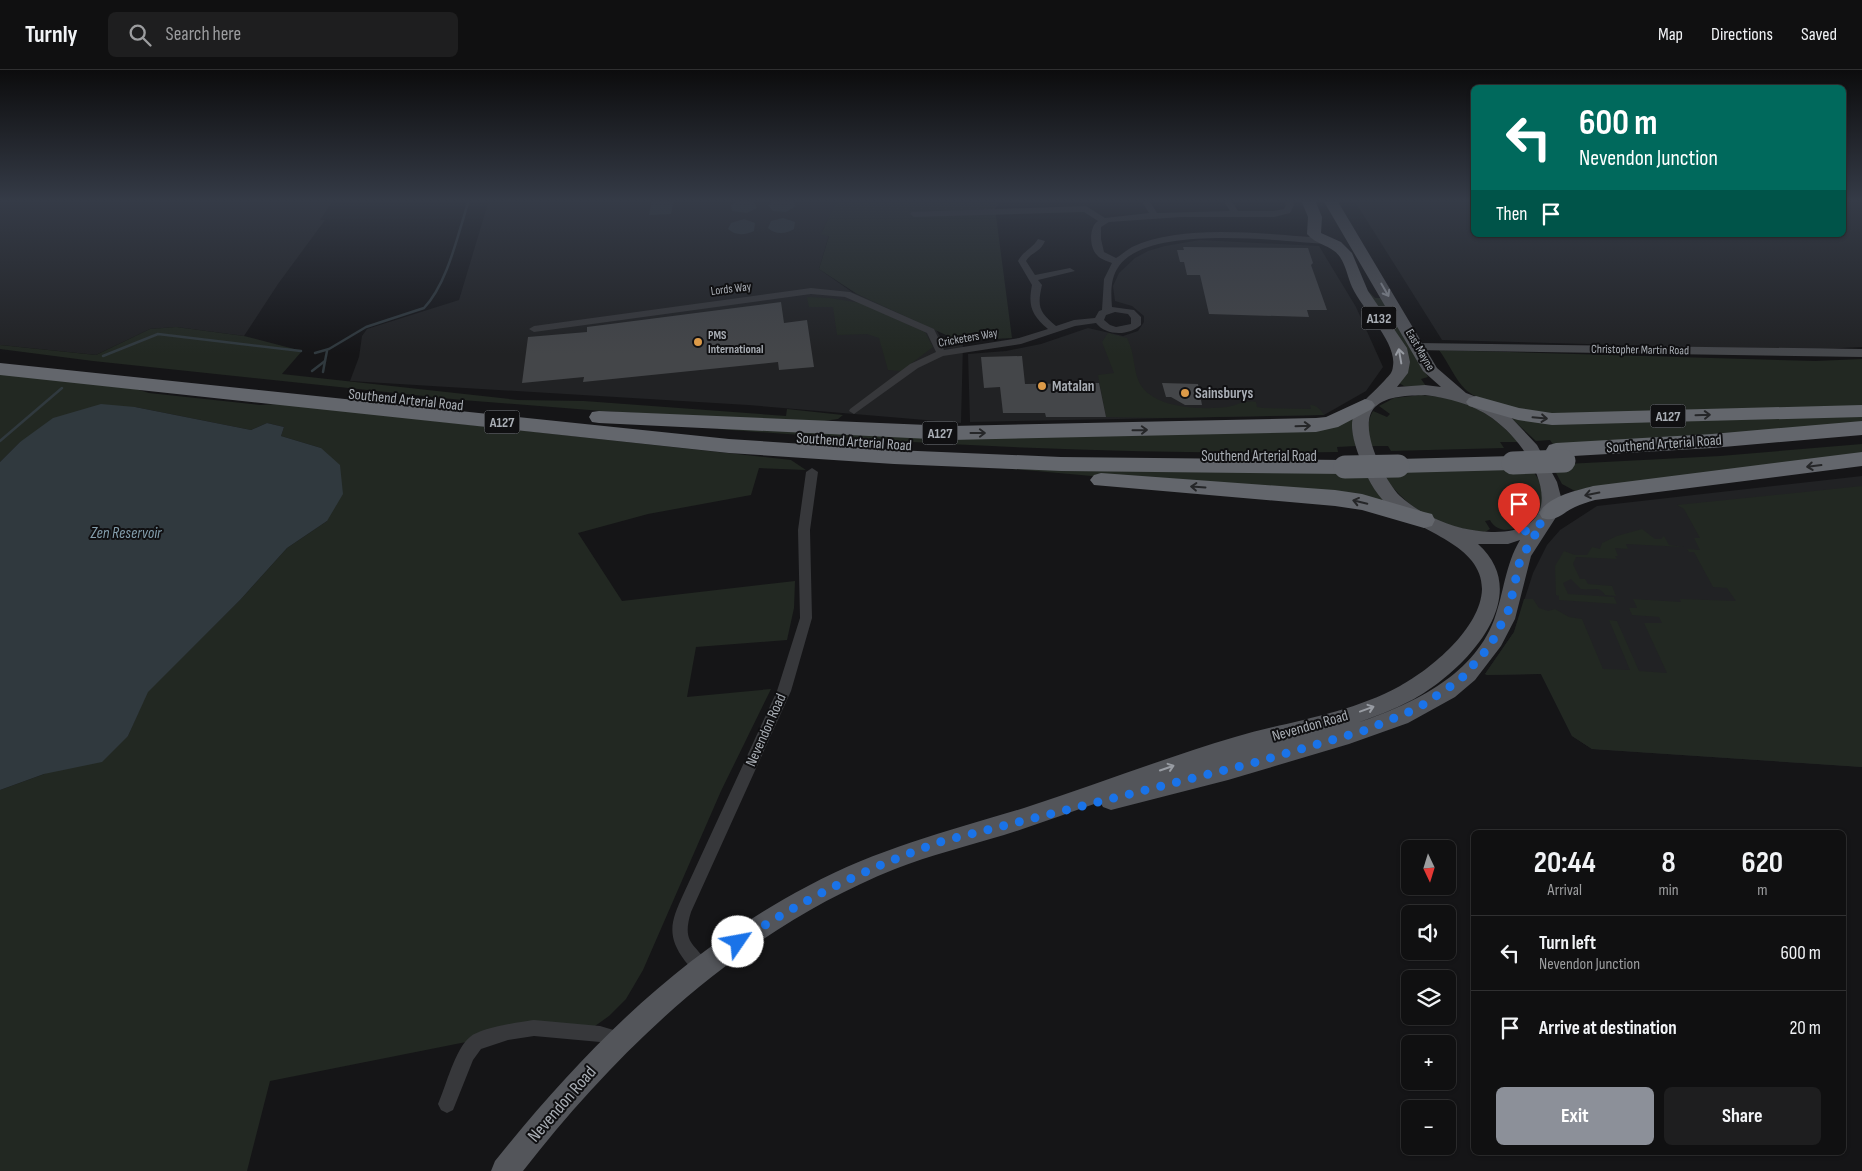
<!DOCTYPE html>
<meta charset="utf-8">
<style>
body{margin:0;font-family:"Sofia Sans Condensed",sans-serif;background:#1e1e1f;color:#f1f3f6;height:100vh;display:flex;flex-direction:column;font-size:19px;white-space:nowrap}
*{box-sizing:border-box;margin:0}
p{font-size:16px;color:#9c9d9f}
.icon{flex:none;width:28px;height:28px;fill:none;stroke:currentColor;stroke-width:2;stroke-linecap:round;stroke-linejoin:round}
.map{position:relative;flex:1;overflow:hidden}
.panel{position:absolute;left:1471px;top:760px;width:375px;height:325px;display:flex;flex-direction:column;background:#101011;border-radius:8px;box-shadow:0 1px 4px #0004,0 0 0 1px #303031}
.panel>*{flex:none}
.guide{position:absolute;left:1471px;top:15px;width:375px;height:152px;border-radius:8px;box-shadow:0 1px 4px #0004,0 0 0 1px #303031;background:#00695c;color:#fff;overflow:hidden}
.needle{width:32px;rotate:176deg}
.fabs{position:absolute;left:1401px;top:770px;display:grid;gap:10px}
.fabs a{display:grid;place-items:center;width:55px;height:55px;border-radius:8px;background:#101011;box-shadow:0 1px 4px #0004,0 0 0 1px #303031;font-size:25px}
.pin{position:absolute;display:grid;place-items:center;width:42px;height:42px;color:#fff;margin:-51px -21px;border-radius:50% 50% 50% 0;rotate:-45deg;box-shadow:0 0 5px #0007}
.pin .icon{rotate:45deg}
.me{position:absolute;width:55px;margin:-28px;rotate:57deg;stroke-linejoin:round;filter:drop-shadow(0 0 4px #0008)}
.turn{display:flex;align-items:center;gap:18px;height:105px;padding:0 25px;font-size:22px}
.turn .icon{width:65px;height:65px;stroke-width:2.5}
.turn b{display:block;font-size:35px;line-height:42px}
.then{display:flex;align-items:center;height:48px;padding:0 25px;background:#0003;gap:10px;font-size:19px}
.eta{display:flex;justify-content:space-evenly;align-items:center;height:85px;text-align:center}
.eta b{font-size:30px;font-weight:700;line-height:35px}
.primary-button{display:flex;gap:10px;margin-top:auto;padding:10px 25px}
.primary-button a{flex:1;height:58px;border-radius:8px;background:#8c9099;color:#fff;font-size:20px;font-weight:700;line-height:58px;text-align:center}
.primary-button a+a{background:#1e1e1f;color:#f1f3f6}
ul{padding:0;list-style:none}
li{display:flex;align-items:center;gap:15px;height:75px;padding:0 25px;border-top:1px solid #303031}
li div{flex:1}
li b{display:block;font-size:19px}
li em{font-style:normal}
header{display:flex;align-items:center;gap:30px;box-sizing:border-box;height:70px;padding:0 25px;background:#101011;border-bottom:1px solid #303031}
header strong{font-size:24px}
nav{display:flex;gap:28px;margin-inline-start:auto;font-size:18px}
.search{width:350px;height:45px;background:#1e1e1f;display:flex;align-items:center;gap:12px;box-sizing:border-box;padding:0 18px;border-radius:8px;color:#9c9d9f;font-size:19px}
.map>svg:first-child{display:block}
.built{fill:#212224}
.green{fill:#222822}
.water{fill:#30393e}
.lines{fill:none;stroke-linecap:round;stroke-linejoin:round}
.stream{stroke:#30393e;stroke-width:2.5}
.building{fill:#444649}
.street{fill:#37383b;fill-rule:evenodd}
.secondary{fill:#45474b;fill-rule:evenodd}
.primary{fill:#53555a;fill-rule:evenodd}
.highway{fill:#63666c;fill-rule:evenodd}
.highway-bridge{stroke:#63666c;stroke-width:23}
.oneway{stroke:#989ca3}
.oneway2{stroke:#252628}
.route{stroke:#1a73e8;stroke-width:9;stroke-dasharray:0 16.2}
.poi-dot{fill:#dc9a48;stroke:#101012;stroke-width:2}
.labels{text-anchor:middle;dominant-baseline:central;stroke-width:4;stroke-linejoin:round;paint-order:stroke}
.far-street-label{font-size:12px;fill:#a9aeb5;stroke:#101012}
.far-poi-label{font-size:12px;font-weight:bold;fill:#a9aeb5;stroke:#101012;text-anchor:start}
.shield{fill:#101012;stroke:#7b7f84;stroke-width:1}
.shield-label{font-size:14px;font-weight:bold;fill:#a9aeb5}
.poi-label{font-size:15px;font-weight:bold;fill:#a9aeb5;stroke:#101012;text-anchor:start}
.street-label{font-size:15px;fill:#a9aeb5;stroke:#101012}
.water-label{font-size:16px;font-style:italic;fill:#849eac;stroke:#101012}
.near-street-label{font-size:18px;fill:#a9aeb5;stroke:#101012}
</style>
<header>
<strong>Turnly</strong>
<div class="search"><svg class="icon" aria-label="search" viewBox="0 0 24 24"><circle cx="10" cy="10" r="6"/><path d="M15 15l6 6"/></svg>Search here</div>
<nav><a>Map</a><a>Directions</a><a>Saved</a></nav>
</header>
<div class="map">
<svg width="1862" height="1101" viewBox="0 0 1862 1101">
<rect width="100%" height="100%" fill="#151517"/>
<g class="built">
<polygon points="0,130 333,130 320,150 325,150 278,214 244,266 176,257 150,259 96,285 0,275"/>
<polygon points="489,130 837,130 822,162 829,165 819,199 852,222 934,256 946,277 963,274 961,353 748,335 350,311 359,287 362,266 367,259 459,230"/>
<polygon points="1354,130 1474,130 1474,165 1844,165 1844,130 1862,130 1862,277 1802,280 1442,270"/>
<polygon points="1200,170 1319,176 1356,237 1383,297 1366,321 1324,345 970,352 968,284 1006,281 1041,274 1088,258 1123,266 1138,261 1144,252 1144,246 1132,236 1115,231 1113,216 1119,203 1135,188 1148,181 1165,176"/>
<polygon points="1862,406 1862,697 1592,679 1572,666 1541,604 1487,605 1485,604 1514,562 1533,503 1547,475 1560,460 1597,436"/>
</g>
<g class="green">
<polygon points="837,130 1003,130 995,138 1012,268 959,271 857,224 819,199 829,166 821,165 822,162"/>
<polygon points="1367,220 1375,228 1382,228 1428,307 1421,309 1426,316 1404,316 1399,313 1405,304"/>
<polygon points="807,227 830,228 861,233 925,262 933,277 901,301 888,300 879,268 867,264 837,265 833,237 809,237"/>
<polygon points="176,257 244,266 302,281 282,304 518,330 584,331 786,346 787,339 843,345 838,349 811,353 602,341 462,330 93,291 0,279 0,275 96,285 150,259"/>
<path d="M 1108,263 L 1127,268 C 1135,283 1133,299 1139,312 C 1152,339 1202,340 1227,337 C 1238,335 1245,330 1256,332 L 1257,337 L 1263,338 L 1311,339 L 1310,335 C 1317,335 1321,340 1324,345 L 1159,348 L 1106,347 L 1098,305 L 1114,303 L 1102,272 Z"/>
<path d="M 1439,280 L 1815,291 L 1862,289 L 1862,336 L 1567,344 C 1543,343 1483,337 1465,319 C 1455,309 1448,292 1439,280 Z"/>
<polygon points="0,304 136,319 149,323 260,335 281,334 791,390 806,400 759,398 751,425 648,444 578,463 622,531 795,511 794,538 787,570 696,577 687,627 771,619 721,721 643,900 626,929 609,946 595,956 521,961 270,1011 247,1101 0,1101 0,720 44,704 128,666 147,622 241,529 287,478 327,451 321,378 281,366 284,357 267,353 251,360 135,337 20,372 0,392"/>
<path d="M 1421,325 C 1464,328 1489,340 1518,372 L 1500,372 L 1504,378 L 1391,381 L 1388,376 L 1370,376 C 1366,365 1367,351 1373,341 L 1387,347 L 1390,344 L 1379,336 L 1394,328 Z"/>
<polygon points="1862,344 1862,355 1554,376 1550,370 1536,371 1509,346"/>
<path d="M 1353,347 L 1352,360 L 1356,376 L 1337,377 L 1338,382 C 1131,385 925,375 718,359 L 719,357 L 866,364 Z"/>
<polygon points="1862,374 1862,385 1575,421 1562,414 1555,401 1566,394 1720,386"/>
<path d="M 1515,396 L 1534,402 C 1536,407 1543,414 1544,419 C 1550,445 1504,476 1490,450 L 1485,451 L 1490,459 L 1485,462 C 1441,458 1410,442 1384,406 L 1399,400 Z"/>
<polygon points="989,397 1346,401 1369,407 1387,432"/>
<polygon points="1862,416 1862,697 1592,679 1572,666 1541,604 1487,605 1485,604 1514,562 1524,529 1533,529 1539,538 1548,541 1555,539 1569,547 1582,549 1603,599 1630,600 1609,550 1617,551 1639,601 1667,603 1644,553 1662,553 1659,547 1632,545 1629,538 1637,538 1633,529 1681,532 1680,529 1736,531 1727,518 1713,517 1694,482 1689,482 1687,479 1700,480 1694,468 1700,468 1684,439 1677,435"/>
<path d="M 1642,459 L 1655,469 L 1661,469 L 1664,466 L 1669,475 L 1684,477 L 1626,474 L 1628,479 L 1615,478 L 1618,486 L 1615,486 L 1617,489 L 1576,487 L 1573,494 L 1580,509 L 1585,509 L 1588,514 L 1612,516 L 1616,526 L 1605,525 C 1600,515 1590,521 1581,519 L 1571,509 L 1563,513 L 1568,524 L 1614,527 L 1617,534 L 1559,530 L 1559,526 L 1556,525 L 1555,496 L 1564,481 L 1575,485 L 1587,485 L 1592,477 L 1600,479 L 1602,473 L 1617,466 Z"/>
</g>
<g class="water">
<polygon points="652,130 674,130 671,144 649,145"/>
<polygon points="741,130 753,131 757,138 747,143 732,141 731,135"/>
<polygon points="774,130 792,130 796,136 786,142 773,141 768,135"/>
<path d="M 783,148 L 795,152 L 794,159 C 786,164 775,165 768,158 L 771,151 Z"/>
<path d="M 744,149 L 755,153 L 754,161 C 746,165 735,166 728,159 L 731,153 Z"/>
<polygon points="101,334 135,337 251,360 267,353 284,357 281,366 321,378 340,395 343,424 327,451 287,478 241,529 148,622 128,666 102,692 44,704 0,720 0,392 20,372 53,348"/>
</g>
<g class="lines">
<g class="stream">
<path d="M 315,283 L 329,279 L 366,257 L 424,238 C 448,213 458,163 469,130"/>
<polyline points="103,286 158,264 301,281"/>
<polyline points="312,301 325,291 327,281"/>
<polyline points="323,302 325,291"/>
<polyline points="0,371 62,318"/>
</g>
</g>
<g class="building">
<polygon points="1183,177 1308,178 1313,193 1311,195 1327,240 1307,240 1309,247 1209,244 1200,205 1187,205 1184,192 1180,192 1177,180 1184,180"/>
<polygon points="781,232 784,253 807,250 814,297 779,300 778,292 583,312 584,307 522,313 528,267 587,262 587,257"/>
<polygon points="1022,286 1025,314 1099,313 1106,347 1046,347 1045,343 1003,343 1000,317 984,318 981,287"/>
<polygon points="1162,313 1198,314 1202,335 1185,335 1171,327 1166,327"/>
</g>
<g class="lines">
<g class="street">
<path d="M 1141,130 L 1149,130 L 1157,143 L 1230,141 L 1223,130 L 1231,130 L 1238,141 L 1274,141 L 1284,139 L 1286,135 L 1284,130 L 1292,130 L 1294,135 L 1290,143 L 1274,147 L 1181,147 L 1109,152 L 1101,157 L 1101,169 L 1104,182 L 1116,188 C 1121,185 1127,180 1132,177 C 1184,152 1271,165 1327,168 L 1331,171 L 1327,174 C 1280,171 1149,154 1119,196 C 1110,208 1111,224 1112,237 L 1134,240 L 1141,247 L 1141,255 C 1129,266 1106,266 1096,253 L 1075,256 L 1021,274 L 943,286 L 918,298 L 854,344 L 849,341 L 850,339 L 910,294 L 936,282 L 927,263 L 845,227 L 811,224 L 534,262 L 529,259 L 534,256 L 811,218 L 850,222 L 934,259 L 944,280 L 1019,268 L 1048,259 C 1031,245 1028,235 1032,215 L 1018,191 C 1023,181 1032,179 1038,169 L 1045,171 C 1040,183 1031,182 1026,191 L 1035,205 L 1070,198 L 1075,201 L 1038,210 L 1042,215 C 1037,237 1039,242 1056,256 L 1074,250 L 1095,248 L 1099,241 L 1102,240 L 1104,209 L 1112,193 C 1107,191 1100,189 1097,185 C 1089,178 1089,156 1098,151 L 1084,142 L 914,147 L 910,144 L 911,142 L 1086,136 L 1105,148 L 1149,143 ZM 1115,242 L 1128,244 L 1131,248 L 1131,254 L 1116,257 L 1110,255 L 1104,250 L 1106,245 Z"/>
<path d="M 812,398 L 818,402 L 810,460 L 812,548 L 791,621 L 691,842 C 680,877 699,873 710,899 L 708,905 L 702,907 C 694,904 690,897 685,891 C 666,866 671,851 683,825 L 777,621 L 800,548 L 798,460 L 806,402 Z"/>
<path d="M 534,950 L 600,956 L 627,964 L 629,970 L 627,976 L 621,978 L 600,972 L 534,966 L 508,970 L 481,979 L 473,990 L 453,1040 L 447,1043 L 441,1040 L 438,1034 C 446,1016 455,979 470,967 C 480,958 519,952 534,950 Z"/>
</g>
<polygon class="secondary" points="1418,273 1862,279 1862,287 1413,280 1411,277 1413,274"/>
<path class="primary" d="M 1301,130 L 1315,130 L 1322,147 L 1321,163 L 1341,172 L 1352,183 L 1368,221 L 1407,278 L 1410,292 L 1408,303 L 1397,317 L 1425,315 L 1441,317 L 1423,301 L 1323,130 L 1337,130 L 1437,298 L 1466,323 L 1487,331 L 1505,341 L 1537,375 L 1557,412 L 1561,427 L 1560,441 L 1531,486 L 1515,549 L 1501,576 L 1475,610 L 1455,627 L 1408,653 L 1349,674 L 1228,710 L 1111,740 L 1103,737 L 1100,732 C 1068,743 1036,755 1004,765 C 967,776 931,785 895,799 C 743,860 622,974 523,1101 L 491,1101 L 495,1091 C 585,979 679,884 808,816 C 879,778 949,761 1024,738 C 1095,715 1164,688 1235,667 C 1290,651 1349,644 1400,616 C 1431,599 1481,558 1482,519 C 1482,473 1416,461 1388,435 C 1374,423 1365,404 1359,386 C 1342,339 1358,340 1385,310 C 1390,304 1392,304 1393,296 C 1397,272 1362,239 1352,217 C 1348,208 1346,196 1340,187 C 1332,175 1316,175 1307,164 L 1308,147 ZM 1425,325 C 1449,328 1472,334 1492,348 C 1542,384 1578,472 1479,461 C 1451,458 1421,445 1400,426 C 1385,411 1356,356 1375,337 C 1388,325 1408,326 1425,325 ZM 1520,470 C 1505,495 1504,523 1494,550 C 1472,608 1408,636 1354,654 C 1374,647 1395,639 1414,629 C 1463,602 1537,527 1478,474 L 1508,474 Z"/>
<g class="highway">
<polygon points="0,293 729,369 894,380 1061,387 1345,390 1352,392 1355,397 1352,402 1345,404 1061,401 894,394 729,383 0,305"/>
<polygon points="1476,326 1519,338 1552,343 1862,335 1862,347 1552,355 1518,350 1469,336 1466,332 1469,328"/>
<polygon points="1365,329 1372,331 1375,335 1372,339 1338,357 1316,362 951,370 599,353 592,352 589,347 592,342 599,341 951,356 1316,348 1326,347"/>
<polygon points="1862,351 1862,365 1712,378 1556,387 1549,385 1546,380 1549,375 1556,373 1712,364"/>
<path d="M 1862,382 L 1862,396 L 1595,430 C 1588,432 1581,434 1575,437 C 1563,442 1557,453 1542,448 L 1539,443 C 1549,426 1575,421 1593,416 Z"/>
<polygon points="1513,386 1520,388 1523,393 1520,398 1513,400 1398,403 1391,401 1388,396 1391,391 1398,389"/>
<polygon points="1101,403 1335,420 1362,424 1424,442 1432,444 1435,450 1432,456 1424,458 1362,440 1335,436 1094,415 1090,410 1094,405"/>
</g>
<g class="highway-bridge">
<polyline points="1513,393 1564,391"/>
<polyline points="1345,397 1398,396"/>
</g>
</g>
<defs><path id="oneway-shaft" d="M-6 0H5M1.5-3L5.5 0L1.5 3" fill="none" stroke-width="1.6" stroke-linecap="round" stroke-linejoin="round" transform="scale(1.25)"/></defs>
<g class="oneway">
<use href="#oneway-shaft" transform="translate(1385 220) rotate(60)"/>
<use href="#oneway-shaft" transform="translate(1400 286) rotate(-100)"/>
<use href="#oneway-shaft" transform="translate(1367 639) rotate(-20)"/>
<use href="#oneway-shaft" transform="translate(1167 698) rotate(-19)"/>
</g>
<g class="oneway2">
<use href="#oneway-shaft" transform="translate(1703 345) rotate(-2)"/>
<use href="#oneway-shaft" transform="translate(1540 348) rotate(5)"/>
<use href="#oneway-shaft" transform="translate(1303 356) rotate(-2)"/>
<use href="#oneway-shaft" transform="translate(1140 360) rotate(-1)"/>
<use href="#oneway-shaft" transform="translate(978 363)"/>
<use href="#oneway-shaft" transform="translate(1814 396) rotate(173)"/>
<use href="#oneway-shaft" transform="translate(1198 417) rotate(-176)"/>
<use href="#oneway-shaft" transform="translate(1592 424) rotate(169)"/>
<use href="#oneway-shaft" transform="translate(1360 432) rotate(-167)"/>
</g>
<linearGradient id="sky" x2="0" y2="1"><stop stop-color="#0c0c0d"/><stop offset="0.46" stop-color="#353b47"/><stop offset="1" stop-color="#353b47" stop-opacity="0"/></linearGradient>
<rect width="1862" height="284" fill="url(#sky)"/>
<g class="lines">
<path class="route" d="M 738,872 C 804,829 868,797 943,771 L 1253,693 L 1366,660 L 1418,638 L 1460,610 L 1490,576 L 1509,539 L 1520,490 L 1542,453 L 1519,464"/>
</g>
<g class="poi-dot">
<circle cx="698" cy="272" r="5"/>
<circle cx="1042" cy="316" r="5"/>
<circle cx="1185" cy="323" r="5"/>
</g>
<g class="labels">
<g class="far-street-label">
<text transform="translate(731 219) rotate(-7)">Lords Way</text>
<text transform="translate(968 268) rotate(-10)">Cricketers Way</text>
<text transform="translate(1420 280) rotate(60)">East Mayne</text>
<text transform="translate(1640 280) rotate(1)">Christopher Martin Road</text>
</g>
<g class="far-poi-label">
<text x="708" y="265">PMS<tspan x="708" dy="14">International</tspan></text>
</g>
<g class="shield">
<rect x="1361.5" y="236.5" width="35" height="23" rx="4"/>
<rect x="1650.5" y="334.5" width="35" height="23" rx="4"/>
<rect x="484.5" y="340.5" width="35" height="23" rx="4"/>
<rect x="922.5" y="351.5" width="35" height="23" rx="4"/>
</g>
<g class="shield-label">
<text x="1379" y="248">A132</text>
<text x="1668" y="346">A127</text>
<text x="502" y="352">A127</text>
<text x="940" y="363">A127</text>
</g>
<g class="poi-label">
<text x="1052" y="316">Matalan</text>
<text x="1195" y="323">Sainsburys</text>
</g>
<g class="street-label">
<text transform="translate(406 330) rotate(6)">Southend Arterial Road</text>
<text transform="translate(854 372) rotate(4)">Southend Arterial Road</text>
<text transform="translate(1664 374) rotate(-4)">Southend Arterial Road</text>
<text x="1259" y="386">Southend Arterial Road</text>
<text transform="translate(1310 656) rotate(-16)">Nevendon Road</text>
<text transform="translate(766 660) rotate(-66)">Nevendon Road</text>
</g>
<g class="water-label">
<text x="126" y="463">Zen Reservoir</text>
</g>
<g class="near-street-label">
<text transform="translate(562 1034) rotate(-49)">Nevendon Road</text>
</g>
</g>
</svg>
<div class="fabs">
<a><svg class="needle" viewBox="-14 -14 28 28"><path d="M0-13l5 13h-10z" fill="#e53935"/><path d="M0 13l5-13h-10z" fill="#9c9d9f"/></svg></a>
<a><svg class="icon" aria-label="sound" viewBox="0 0 24 24"><path d="M4 9h4l5-4v14l-5-4H4zM17 9q2 3 0 6"/></svg></a>
<a><svg class="icon" aria-label="layers" viewBox="0 0 24 24"><path d="M12 4l9 5-9 5-9-5zM3 14l9 5 9-5"/></svg></a>
<a>+</a>
<a>−</a>
</div>
<div class="pin" style="left:1519px;top:464px;background:#d93025"><svg class="icon" aria-label="arrive" viewBox="0 0 24 24"><path d="M6 21V4h12l-3 4 3 4H6"/></svg></div>
<svg class="me" style="left:738px;top:872px" viewBox="-20 -20 40 40"><circle r="19" fill="#fff"/><path d="M0-13L10 11 0 6-10 11z" fill="#1a73e8"/></svg>
<div class="guide">
<div class="turn"><svg class="icon" aria-label="left" viewBox="0 0 24 24"><path d="M17 20v-9H6M10 6l-5 5 5 5"/></svg><div><b>600 m</b>Nevendon Junction</div></div>
<div class="then">Then<svg class="icon" aria-label="arrive" viewBox="0 0 24 24"><path d="M6 21V4h12l-3 4 3 4H6"/></svg></div>
</div>
<section class="panel">
<div class="eta">
<div><b>20:44</b><p>Arrival</p></div>
<div><b>8</b><p>min</p></div>
<div><b>620</b><p>m</p></div>
</div>
<ul>
<li><svg class="icon" aria-label="left" viewBox="0 0 24 24"><path d="M17 20v-9H6M10 6l-5 5 5 5"/></svg><div><b>Turn left</b><p>Nevendon Junction</p></div><em>600 m</em></li>
<li><svg class="icon" aria-label="arrive" viewBox="0 0 24 24"><path d="M6 21V4h12l-3 4 3 4H6"/></svg><div><b>Arrive at destination</b></div><em>20 m</em></li>
</ul>
<div class="primary-button"><a>Exit</a><a>Share</a></div>
</section>
</div>
